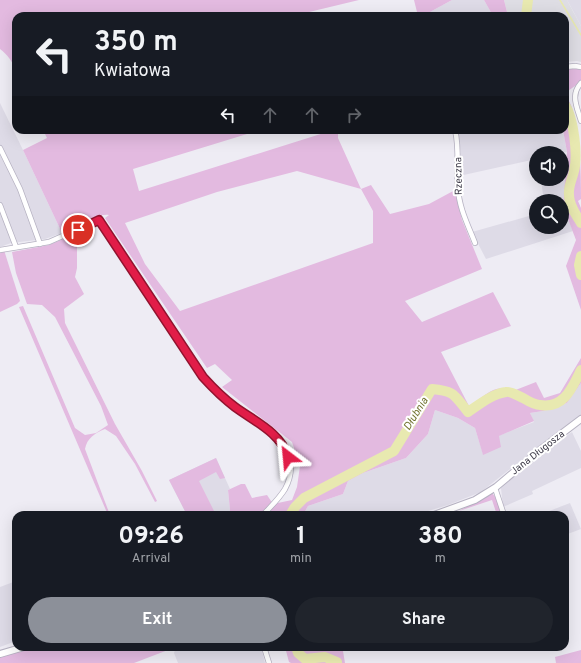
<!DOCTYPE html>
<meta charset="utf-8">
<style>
body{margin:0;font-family:Overpass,sans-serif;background:#20242c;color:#f1f3f6;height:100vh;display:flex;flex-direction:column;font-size:15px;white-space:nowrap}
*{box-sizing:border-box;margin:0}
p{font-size:13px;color:#9ea1a6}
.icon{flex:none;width:22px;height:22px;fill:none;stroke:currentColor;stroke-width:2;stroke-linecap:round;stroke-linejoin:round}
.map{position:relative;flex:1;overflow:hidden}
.sheet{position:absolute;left:12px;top:511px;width:557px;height:140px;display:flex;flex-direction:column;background:#171b24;border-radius:12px;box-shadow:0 4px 16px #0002}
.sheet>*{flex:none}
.top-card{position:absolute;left:12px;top:12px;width:557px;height:122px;border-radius:12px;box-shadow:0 4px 16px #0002;background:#171b24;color:#f1f3f6;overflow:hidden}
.buttons{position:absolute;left:529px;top:146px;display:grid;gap:8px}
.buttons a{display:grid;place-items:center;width:40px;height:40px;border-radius:50%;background:#171b24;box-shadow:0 4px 16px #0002;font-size:20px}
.pin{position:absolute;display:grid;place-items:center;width:34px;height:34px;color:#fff;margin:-17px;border:2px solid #fff;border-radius:50%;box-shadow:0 1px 4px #0007}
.me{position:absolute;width:44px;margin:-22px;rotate:331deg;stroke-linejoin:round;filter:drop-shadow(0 0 3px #0008)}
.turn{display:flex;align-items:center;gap:14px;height:84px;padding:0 16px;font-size:18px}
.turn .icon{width:52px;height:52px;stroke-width:2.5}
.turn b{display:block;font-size:28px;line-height:34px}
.lanes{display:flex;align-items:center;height:38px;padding:0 16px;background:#0003;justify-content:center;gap:20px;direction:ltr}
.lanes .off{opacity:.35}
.eta{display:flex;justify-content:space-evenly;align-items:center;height:68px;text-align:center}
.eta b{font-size:24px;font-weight:700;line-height:28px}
.primary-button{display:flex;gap:8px;margin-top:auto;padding:8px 16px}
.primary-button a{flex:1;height:46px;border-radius:24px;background:#8c9099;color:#fff;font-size:16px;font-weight:700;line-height:46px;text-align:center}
.primary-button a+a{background:#20242c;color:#f1f3f6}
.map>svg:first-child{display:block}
.residential{fill:#dedbe7}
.industrial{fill:#dedde4}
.green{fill:#e3bae0;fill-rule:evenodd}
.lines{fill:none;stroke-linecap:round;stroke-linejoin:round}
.stream{stroke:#e8e9b0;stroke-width:1.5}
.river{stroke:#e8e9b0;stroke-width:10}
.minor-casing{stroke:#b6b2c2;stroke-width:6}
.tertiary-casing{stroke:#b6b2c2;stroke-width:8}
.minor{stroke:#fff;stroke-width:4.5}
.tertiary{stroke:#fff;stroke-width:6}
.route-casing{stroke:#92132f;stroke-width:10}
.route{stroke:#e11d48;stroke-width:7}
.labels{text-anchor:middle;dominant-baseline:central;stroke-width:4;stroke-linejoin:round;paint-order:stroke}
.street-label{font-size:10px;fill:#3d3a48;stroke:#fff}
.water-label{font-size:11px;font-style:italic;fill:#71732f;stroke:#fff}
</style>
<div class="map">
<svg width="581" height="663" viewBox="0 0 581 663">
<rect width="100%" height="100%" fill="#eeecf4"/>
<g class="residential">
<polygon points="452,0 484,0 493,16 434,16 430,12"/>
<polygon points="567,0 581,0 581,26 572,9"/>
<polygon points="0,103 23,150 62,233 45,239 11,243 0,247"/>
<polygon points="457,130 563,130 567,152 562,153 536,153 536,159 459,176 461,153"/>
<polygon points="566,167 563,206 573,231 486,259 472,232 536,214 536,227 562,227 562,201 549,201 543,195 541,179 562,179 562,171"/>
<polygon points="581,383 581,416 538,447 481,492 448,505 415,515 303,515 308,506 343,494 348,481 363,473 406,458 428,434 435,410 458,418 475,428 483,454 498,436 534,422 530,413 543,411 567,403"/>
<polygon points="572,432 581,451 581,468 532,491 533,494 503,507 501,488 504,485 548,448"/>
<polygon points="216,458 230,489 228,490 230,510 229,515 187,515 169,480"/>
<polygon points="570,503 581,529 565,535 565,515 539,515"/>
<polygon points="16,581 16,641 0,647 0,587"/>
<polygon points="183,647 261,647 265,663 178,663 174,653 175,650"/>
</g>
<polygon class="industrial" points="504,0 567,0 581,26 581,62 577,61 565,62 565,16 508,16"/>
<g class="green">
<path d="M 0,0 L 359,0 L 305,13 L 306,16 L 16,16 L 16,70 C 12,61 7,54 0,49 Z"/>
<polygon points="414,0 452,0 430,12 434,16 418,16"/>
<polygon points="484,0 504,0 508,16 493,16"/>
<polygon points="574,68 581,69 581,80 575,86 565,93 565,69"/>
<path d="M 565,94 C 567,99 571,103 572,108 C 580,135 581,171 581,199 L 578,201 L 581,208 L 581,310 L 566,266 L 576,240 L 563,206 L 567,152 L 563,130 L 565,130 Z"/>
<path d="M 43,130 L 260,130 L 133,169 L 139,191 L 327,132 L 327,130 L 338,130 L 338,138 L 361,189 L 371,185 L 390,214 L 429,204 L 455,190 L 462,220 L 482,269 L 405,301 L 422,322 L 493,292 L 511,326 L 441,352 L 469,406 C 485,397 494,382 513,391 L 536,382 L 544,398 L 560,393 L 581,358 L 581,383 L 567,403 L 543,411 L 530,413 L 534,421 L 499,436 L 501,447 L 483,455 L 475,428 L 458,418 L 435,410 L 428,434 L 406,458 L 363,473 L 348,481 L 343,494 L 308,506 L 303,515 L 229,515 L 230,510 L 228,490 L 241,484 L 245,484 L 252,498 L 267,495 L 273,504 L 292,500 L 297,487 L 300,466 L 292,442 L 222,387 L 232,380 L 215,364 L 207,368 L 105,218 L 109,215 C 96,213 74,227 62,233 L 23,150 L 47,138 ZM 297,171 L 361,189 L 373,211 L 373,243 L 180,311 L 145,264 L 125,223 L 217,192 Z"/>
<path d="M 77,233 L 77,268 L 75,277 L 84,294 L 64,309 L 65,323 L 115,424 L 142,471 L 157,501 L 155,502 L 135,464 L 116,436 L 105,429 C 95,433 87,438 85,449 L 110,515 L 108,515 L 19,307 L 23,306 L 75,428 L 85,435 L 96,433 L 108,425 L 101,406 L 55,317 L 42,305 L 27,304 L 16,273 L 12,252 L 49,245 Z"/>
<polygon points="4,250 20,301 17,304 0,312 0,252"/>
<polygon points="216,458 225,478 220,479 216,472 199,481 216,515 187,515 169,480"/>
<polygon points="492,493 497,499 502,515 497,515 492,500 459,511"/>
<polygon points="28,647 166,647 168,650 134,663 0,663 0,656"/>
<polygon points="285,647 322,647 343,651 345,663 291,663 289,662"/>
<polygon points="581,650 581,663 556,663 555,657"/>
</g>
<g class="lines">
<polyline class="stream" points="560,0 581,35"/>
<g class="river">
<polyline points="526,16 528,0"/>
<path d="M 565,105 C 574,119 578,156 574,171 C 572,180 568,186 569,195 C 569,205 576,215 581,223"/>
<polyline points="581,256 579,265 581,275"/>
<path d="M 290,515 L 295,507 L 304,498 L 394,451 L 432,389 C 455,391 454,395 468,412 C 480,404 492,394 506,392 C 511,391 518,396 523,398 C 528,401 534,405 540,405 C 564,409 572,388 581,370"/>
<polyline points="296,647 298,653 305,659 325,657 337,662 337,663"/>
</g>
<defs>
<g id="minor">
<polyline points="565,67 575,66 581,67"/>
<path d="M 581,83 C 570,95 577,107 581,121"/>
<path d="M 455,130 C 460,150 456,168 458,188 C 459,208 468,225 475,243"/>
<polyline points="0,148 20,189 40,244"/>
<polyline points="0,205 16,247"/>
<path d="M 0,250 L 49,242 L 99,220 L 203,377 C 213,388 223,398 235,407 C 262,427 307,448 285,489 C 279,499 270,507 263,515"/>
<polyline points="495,488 504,515"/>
<polyline points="264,647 269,663"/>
</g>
<g id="tertiary">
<polyline points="434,515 475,500 496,487 540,450 581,419"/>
<polyline points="0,654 24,647"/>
</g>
</defs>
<use href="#minor" class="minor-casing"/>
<use href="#tertiary" class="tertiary-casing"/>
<use href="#minor" class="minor"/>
<use href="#tertiary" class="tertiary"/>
</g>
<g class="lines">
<defs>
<path id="route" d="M 78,230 L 99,220 L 203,377 C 213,388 223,398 235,407 C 254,421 281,433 288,457"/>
</defs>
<use href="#route" class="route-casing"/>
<use href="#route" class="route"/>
</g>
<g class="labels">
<g class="street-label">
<text transform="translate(459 176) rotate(-91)">Rzeczna</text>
<text transform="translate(538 453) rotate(-38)">Jana Długosza</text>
</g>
<g class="water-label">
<text transform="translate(416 414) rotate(-58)">Dłubnia</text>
</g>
</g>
</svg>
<div class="buttons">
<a><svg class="icon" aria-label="sound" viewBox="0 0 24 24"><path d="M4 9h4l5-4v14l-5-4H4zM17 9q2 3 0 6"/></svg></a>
<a><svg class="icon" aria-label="search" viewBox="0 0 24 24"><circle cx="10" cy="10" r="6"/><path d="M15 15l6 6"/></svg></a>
</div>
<div class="pin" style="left:78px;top:230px;background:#d93025"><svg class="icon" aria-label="arrive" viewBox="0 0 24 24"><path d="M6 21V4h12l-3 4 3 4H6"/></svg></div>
<svg class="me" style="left:288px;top:457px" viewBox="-20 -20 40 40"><path d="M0-17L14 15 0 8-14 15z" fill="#e11d48" stroke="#fff" stroke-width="4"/></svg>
<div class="top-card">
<div class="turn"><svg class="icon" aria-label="left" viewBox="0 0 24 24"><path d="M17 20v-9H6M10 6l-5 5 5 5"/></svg><div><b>350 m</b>Kwiatowa</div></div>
<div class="lanes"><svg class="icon" aria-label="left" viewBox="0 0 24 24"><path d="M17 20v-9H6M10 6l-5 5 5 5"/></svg><svg class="icon off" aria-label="ahead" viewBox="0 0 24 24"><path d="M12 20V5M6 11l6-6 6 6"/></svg><svg class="icon off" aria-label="ahead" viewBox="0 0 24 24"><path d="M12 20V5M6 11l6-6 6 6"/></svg><svg class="icon off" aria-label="right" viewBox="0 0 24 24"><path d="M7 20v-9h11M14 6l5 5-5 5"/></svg></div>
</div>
<section class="sheet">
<div class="eta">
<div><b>09:26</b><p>Arrival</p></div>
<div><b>1</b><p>min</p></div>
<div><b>380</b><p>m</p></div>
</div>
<div class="primary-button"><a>Exit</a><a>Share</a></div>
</section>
</div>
